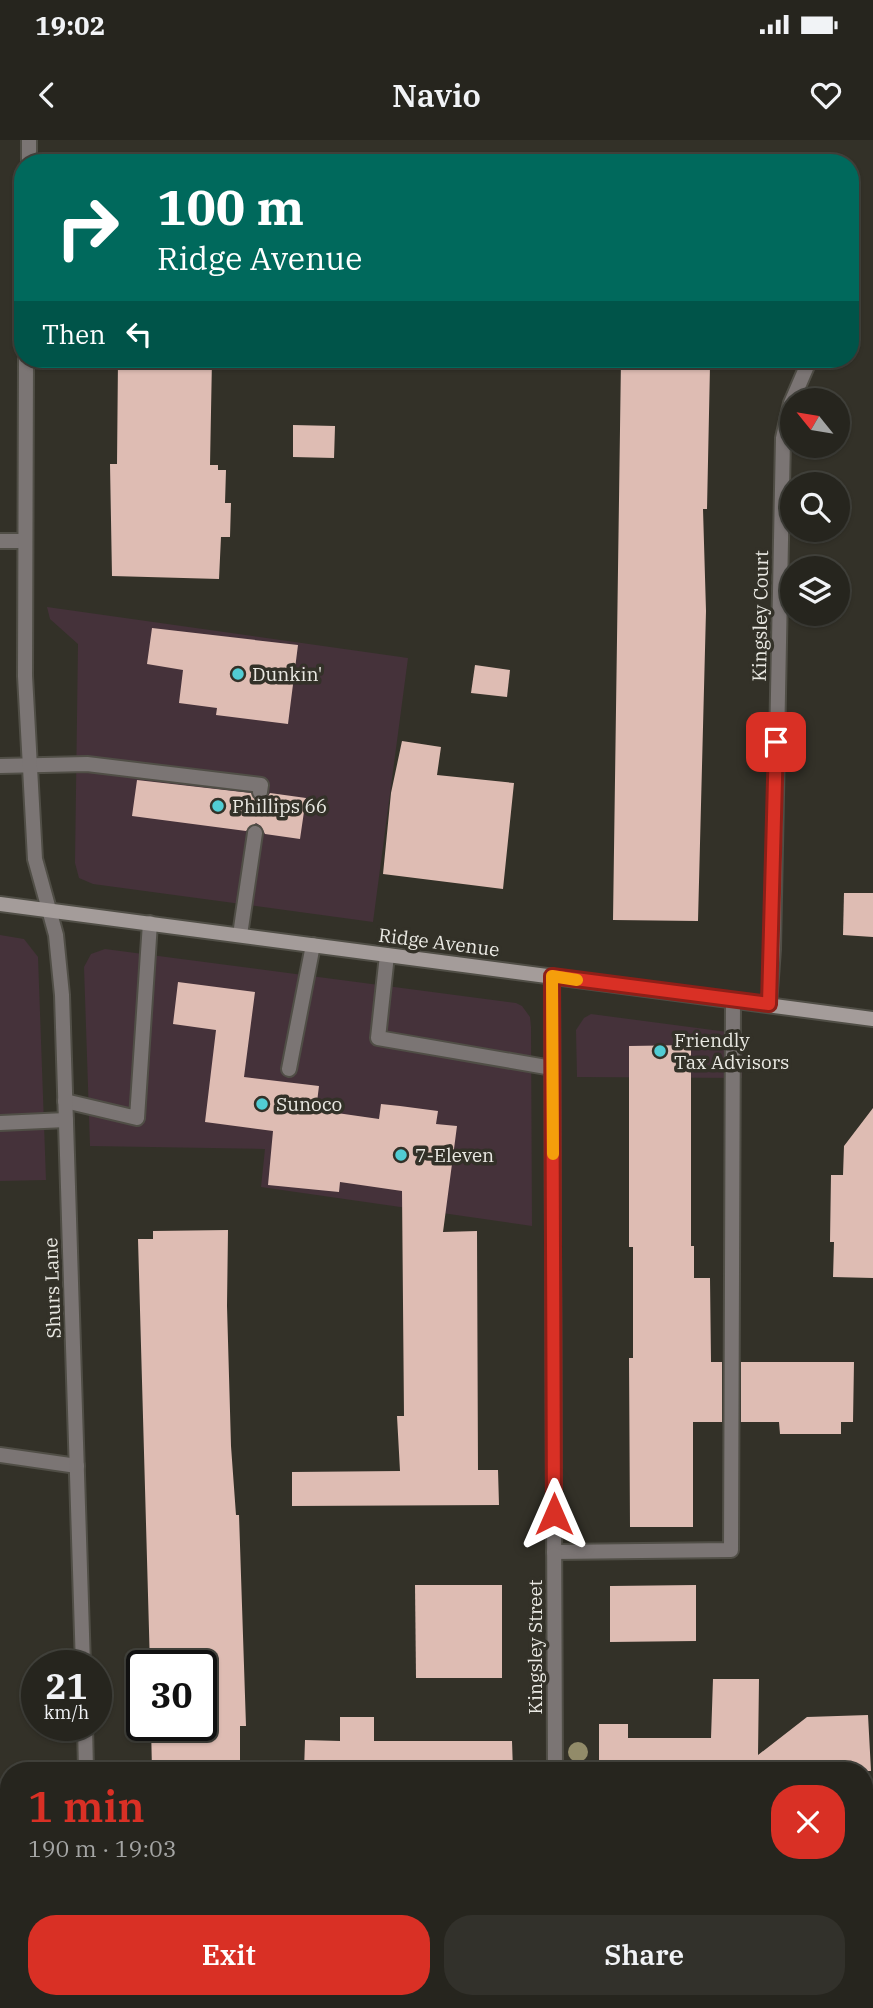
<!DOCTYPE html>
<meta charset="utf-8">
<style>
body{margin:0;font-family:"IBM Plex Serif",serif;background:#32312b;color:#f1f3f6;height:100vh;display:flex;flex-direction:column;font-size:26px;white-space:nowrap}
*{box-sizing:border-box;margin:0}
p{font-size:23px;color:#a4a5a4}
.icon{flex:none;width:38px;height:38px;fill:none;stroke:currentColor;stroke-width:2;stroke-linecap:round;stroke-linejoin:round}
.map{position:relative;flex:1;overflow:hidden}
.details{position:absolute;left:0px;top:1622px;width:873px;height:247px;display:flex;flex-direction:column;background:#26251e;border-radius:28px 28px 0 0;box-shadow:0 2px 5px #0004,0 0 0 2px #42423c}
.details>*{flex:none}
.banner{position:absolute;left:14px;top:14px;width:845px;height:214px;border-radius:28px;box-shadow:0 2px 5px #0004,0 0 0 2px #42423c;background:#00695c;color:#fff;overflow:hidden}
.needle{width:46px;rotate:300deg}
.tools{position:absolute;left:780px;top:248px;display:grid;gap:14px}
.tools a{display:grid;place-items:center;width:70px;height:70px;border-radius:50%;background:#26251e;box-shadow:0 2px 5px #0004,0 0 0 2px #42423c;font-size:35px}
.speed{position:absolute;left:21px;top:1510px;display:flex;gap:14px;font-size:35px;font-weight:700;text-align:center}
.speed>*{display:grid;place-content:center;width:91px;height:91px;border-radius:50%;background:#26251e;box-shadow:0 2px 5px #0004,0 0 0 2px #42423c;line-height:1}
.speed small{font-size:18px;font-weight:400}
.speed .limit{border:4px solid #111;border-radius:10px;background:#fff;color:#111}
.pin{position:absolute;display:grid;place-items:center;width:60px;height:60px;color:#fff;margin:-30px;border-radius:14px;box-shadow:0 4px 10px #0006}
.me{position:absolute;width:77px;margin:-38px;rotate:0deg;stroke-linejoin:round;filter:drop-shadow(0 0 5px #0008)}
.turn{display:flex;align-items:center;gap:24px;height:147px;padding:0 28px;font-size:32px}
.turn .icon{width:91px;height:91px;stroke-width:2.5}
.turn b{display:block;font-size:49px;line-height:60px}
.then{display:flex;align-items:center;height:66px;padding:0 28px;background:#0003;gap:14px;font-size:26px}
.round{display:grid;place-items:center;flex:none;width:74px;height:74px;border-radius:28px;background:#32312b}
.overview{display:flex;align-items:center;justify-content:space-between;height:119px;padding:0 28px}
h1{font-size:42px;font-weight:600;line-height:52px;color:#d93025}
.action{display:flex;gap:14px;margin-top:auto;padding:14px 28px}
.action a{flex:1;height:80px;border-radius:28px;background:#d93025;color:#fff;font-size:28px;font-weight:600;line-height:80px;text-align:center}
.action a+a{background:#32312b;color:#f1f3f6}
.status{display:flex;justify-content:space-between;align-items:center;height:49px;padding:0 35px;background:#26251e;direction:ltr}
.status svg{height:19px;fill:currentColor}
header{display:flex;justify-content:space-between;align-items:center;height:91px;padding:0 28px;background:#26251e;font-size:32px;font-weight:600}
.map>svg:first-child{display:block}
.commercial{fill:#45323a}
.building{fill:#debcb3}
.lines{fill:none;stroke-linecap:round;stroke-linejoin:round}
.service-casing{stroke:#504e46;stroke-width:18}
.minor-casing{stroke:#504e46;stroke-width:18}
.tertiary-casing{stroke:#504e46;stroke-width:18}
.secondary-casing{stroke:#504e46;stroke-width:18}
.service{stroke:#7b7574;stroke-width:14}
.minor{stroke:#7b7574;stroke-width:14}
.tertiary{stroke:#7b7574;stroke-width:14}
.secondary{stroke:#a49c9a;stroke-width:14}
.tree{fill:#928b69}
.route-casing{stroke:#8d1f18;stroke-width:18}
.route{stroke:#d93025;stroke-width:12}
.slow{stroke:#f59e0b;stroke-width:12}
.poi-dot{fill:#51ccd3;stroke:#333128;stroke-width:2.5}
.labels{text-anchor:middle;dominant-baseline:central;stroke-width:7;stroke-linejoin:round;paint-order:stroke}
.street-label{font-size:19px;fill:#eae9e3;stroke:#333128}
.poi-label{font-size:19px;fill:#eae9e3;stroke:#333128;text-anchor:start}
</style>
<div class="status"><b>19:02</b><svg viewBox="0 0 49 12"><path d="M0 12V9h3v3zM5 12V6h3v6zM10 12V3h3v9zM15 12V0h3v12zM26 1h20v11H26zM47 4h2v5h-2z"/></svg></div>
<header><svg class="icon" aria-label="back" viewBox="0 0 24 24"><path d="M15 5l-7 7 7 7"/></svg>Navio<svg class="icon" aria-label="heart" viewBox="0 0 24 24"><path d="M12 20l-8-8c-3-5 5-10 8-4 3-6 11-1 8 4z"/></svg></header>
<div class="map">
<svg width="873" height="1868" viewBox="0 0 873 1868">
<rect width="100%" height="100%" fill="#333128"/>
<g class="commercial">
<polygon points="47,467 408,518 373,782 93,744 79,738 75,723 78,504 50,479"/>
<polygon points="0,795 24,799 38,817 46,1040 0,1041"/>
<polygon points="105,809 516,863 522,866 530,877 531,887 532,1086 261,1047 265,1009 90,1006 84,827 91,814"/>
<polygon points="591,874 743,894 742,938 577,937 576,890 584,878"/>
<rect x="343" y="1860" width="191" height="8"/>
</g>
<g class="building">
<polygon points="118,219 212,219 210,325 218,325 218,330 226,330 225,363 231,363 230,397 221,397 219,439 112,436 110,324 117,324"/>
<polygon points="621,219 707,219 707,226 710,226 707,369 703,369 706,471 698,781 613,780"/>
<polygon points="293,285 335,286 334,318 293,317"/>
<polygon points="152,488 298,505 288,584 216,575 217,568 179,563 183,530 147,524"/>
<polygon points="475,525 510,530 507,557 471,553"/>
<polygon points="402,601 441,607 437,635 514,643 503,749 383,734 391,653"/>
<polygon points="137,640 251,653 259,662 267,658 270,653 306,658 300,699 265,694 261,686 256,683 246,691 132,676"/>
<polygon points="844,753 873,753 873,797 843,795"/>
<polygon points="178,842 255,852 244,937 319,946 316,970 379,979 381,964 400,966 438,971 436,984 457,986 443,1092 477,1091 478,1330 498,1330 499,1365 292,1366 292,1332 400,1331 397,1276 404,1276 402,1051 340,1042 339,1052 268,1045 273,991 205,982 216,890 173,884"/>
<polygon points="691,905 691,1106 694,1106 694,1138 710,1138 711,1222 722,1222 722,1282 693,1282 693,1387 630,1387 629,1218 633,1218 633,1107 629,1107 629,906"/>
<polygon points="873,968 873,1138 833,1137 834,1102 830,1102 831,1035 843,1035 844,1006"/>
<polygon points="228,1090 227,1166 231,1306 236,1375 239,1375 246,1586 240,1586 240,1631 152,1631 151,1586 201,1586 201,1526 150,1526 138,1099 153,1099 153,1091"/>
<polygon points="741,1222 854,1222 853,1282 841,1282 841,1294 780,1294 779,1282 741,1282"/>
<polygon points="415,1445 502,1445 502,1538 416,1538"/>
<polygon points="696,1445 696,1501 610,1502 610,1446"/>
<polygon points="713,1539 759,1539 758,1615 807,1577 868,1575 871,1631 599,1631 599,1584 628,1584 628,1598 711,1598"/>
<polygon points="340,1577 374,1577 374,1601 512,1601 513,1631 304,1631 305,1600 340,1601"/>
</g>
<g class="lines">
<defs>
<g id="service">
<polyline points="0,401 24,401"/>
<polyline points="0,626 87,624 261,645 260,652"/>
<polyline points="240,795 255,693"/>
<polyline points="387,815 378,898 552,928"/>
<polyline points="289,929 313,805"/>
<polyline points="65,961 137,978 150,783"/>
<polyline points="0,983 66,980"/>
<polyline points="554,1412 731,1410 733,860"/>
</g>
<g id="minor">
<polyline points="552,836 555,1631"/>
<polyline points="769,865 773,809 783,298 791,263 810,219"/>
<polyline points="0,1315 77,1326"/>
<polyline points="0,1716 9,1716"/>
<polyline points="864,1721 873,1721"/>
<polyline points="556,1860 556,1868"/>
<polyline points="816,1860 816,1868"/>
</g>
<g id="tertiary">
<polyline points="29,23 29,0"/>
<polyline points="26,219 25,536 35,719 56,795 62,855 83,1526"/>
<polyline points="85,1586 86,1631"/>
<polyline points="94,1860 95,1868"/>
</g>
<polyline id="secondary" points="0,764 873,879"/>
</defs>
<use href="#service" class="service-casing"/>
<use href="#minor" class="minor-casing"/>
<use href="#tertiary" class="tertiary-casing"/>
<use href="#secondary" class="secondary-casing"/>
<use href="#service" class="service"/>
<use href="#minor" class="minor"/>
<use href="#tertiary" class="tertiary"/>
<use href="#secondary" class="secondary"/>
</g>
<circle class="tree" cx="578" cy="1612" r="10"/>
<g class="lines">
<defs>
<polyline id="route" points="554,1374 552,836 769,864 776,602"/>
</defs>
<use href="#route" class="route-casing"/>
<use href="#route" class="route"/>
<polyline class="slow" points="553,1014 552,836 577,840"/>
</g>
<g class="poi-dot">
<circle cx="238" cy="534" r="7"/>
<circle cx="218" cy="666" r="7"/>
<circle cx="660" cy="911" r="7"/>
<circle cx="262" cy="964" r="7"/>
<circle cx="401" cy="1015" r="7"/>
</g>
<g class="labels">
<g class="street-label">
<text transform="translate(760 476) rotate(-89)">Kingsley Court</text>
<text transform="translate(439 802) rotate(7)">Ridge Avenue</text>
<text transform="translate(52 1148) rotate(-92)">Shurs Lane</text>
<text transform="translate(535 1507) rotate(-90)">Kingsley Street</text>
</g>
<g class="poi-label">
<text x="252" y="534">Dunkin'</text>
<text x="232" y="666">Phillips 66</text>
<text x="674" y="900">Friendly<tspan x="674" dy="22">Tax Advisors</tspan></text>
<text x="276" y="964">Sunoco</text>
<text x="415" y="1015">7-Eleven</text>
</g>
</g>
</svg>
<div class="tools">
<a><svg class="needle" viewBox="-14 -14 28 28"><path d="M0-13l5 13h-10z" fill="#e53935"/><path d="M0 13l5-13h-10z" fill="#a4a5a4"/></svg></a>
<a><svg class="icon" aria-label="search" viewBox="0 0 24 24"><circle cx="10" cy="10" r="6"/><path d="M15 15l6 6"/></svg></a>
<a><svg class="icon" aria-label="layers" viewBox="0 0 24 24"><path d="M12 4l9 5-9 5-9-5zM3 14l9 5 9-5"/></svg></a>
</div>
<div class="speed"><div>21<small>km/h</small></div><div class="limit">30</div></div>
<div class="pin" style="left:776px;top:602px;background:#d93025"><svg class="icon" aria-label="arrive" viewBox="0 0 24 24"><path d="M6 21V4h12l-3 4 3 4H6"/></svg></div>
<svg class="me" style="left:554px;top:1374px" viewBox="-20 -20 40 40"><path d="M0-17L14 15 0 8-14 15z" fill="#d93025" stroke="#fff" stroke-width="4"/></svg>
<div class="banner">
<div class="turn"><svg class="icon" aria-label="right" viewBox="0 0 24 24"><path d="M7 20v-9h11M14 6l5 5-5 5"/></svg><div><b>100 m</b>Ridge Avenue</div></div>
<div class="then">Then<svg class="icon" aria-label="left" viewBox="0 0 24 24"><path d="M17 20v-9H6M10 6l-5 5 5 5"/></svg></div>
</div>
<section class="details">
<div class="overview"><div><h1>1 min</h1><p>190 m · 19:03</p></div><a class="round" style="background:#d93025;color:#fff"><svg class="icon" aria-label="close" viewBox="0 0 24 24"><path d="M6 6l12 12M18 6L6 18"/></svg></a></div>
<div class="action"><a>Exit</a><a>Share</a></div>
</section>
</div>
